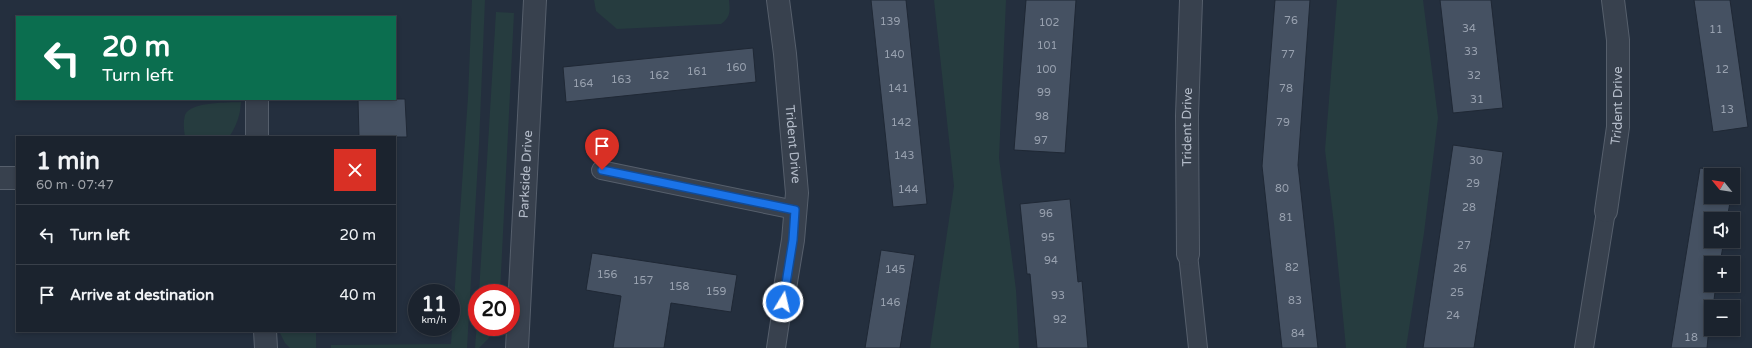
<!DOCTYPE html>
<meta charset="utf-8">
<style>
body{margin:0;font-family:"Varela Round",sans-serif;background:#282f3a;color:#f1f3f6;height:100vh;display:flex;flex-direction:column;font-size:15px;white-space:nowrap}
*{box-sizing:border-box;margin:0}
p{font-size:13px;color:#a0a4aa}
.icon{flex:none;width:22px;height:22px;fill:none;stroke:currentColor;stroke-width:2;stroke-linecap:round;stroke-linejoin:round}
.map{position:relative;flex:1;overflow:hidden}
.side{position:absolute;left:16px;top:136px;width:380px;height:196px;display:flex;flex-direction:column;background:#1b232e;border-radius:0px;box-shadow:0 2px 6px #0003,0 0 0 1px #39404a}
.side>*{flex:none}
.banner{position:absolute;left:16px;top:16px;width:380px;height:84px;border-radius:0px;box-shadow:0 2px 6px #0003,0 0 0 1px #39404a;background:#0b6e4f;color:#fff;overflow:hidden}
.needle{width:26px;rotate:300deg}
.tools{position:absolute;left:1704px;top:168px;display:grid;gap:8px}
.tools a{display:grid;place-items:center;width:36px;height:36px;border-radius:0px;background:#1b232e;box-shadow:0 2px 6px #0003,0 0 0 1px #39404a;font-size:20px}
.speed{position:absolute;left:408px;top:284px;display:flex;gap:8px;font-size:20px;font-weight:700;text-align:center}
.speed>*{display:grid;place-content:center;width:52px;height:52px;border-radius:50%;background:#1b232e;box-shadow:0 2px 6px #0003,0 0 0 1px #39404a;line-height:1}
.speed small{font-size:10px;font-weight:400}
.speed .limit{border:6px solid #d22;background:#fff;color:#111}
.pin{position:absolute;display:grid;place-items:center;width:34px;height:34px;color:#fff;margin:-41px -17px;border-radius:50% 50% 50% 0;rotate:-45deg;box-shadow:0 0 4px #0007}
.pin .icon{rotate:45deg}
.me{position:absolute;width:44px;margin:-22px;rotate:9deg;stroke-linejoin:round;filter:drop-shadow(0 0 3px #0008)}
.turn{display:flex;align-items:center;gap:14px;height:84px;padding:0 20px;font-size:18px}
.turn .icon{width:52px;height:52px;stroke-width:2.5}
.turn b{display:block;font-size:28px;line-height:34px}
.round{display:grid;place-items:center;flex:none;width:42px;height:42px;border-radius:0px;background:#282f3a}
.head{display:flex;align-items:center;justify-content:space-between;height:68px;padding:0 20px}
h1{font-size:24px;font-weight:700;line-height:30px}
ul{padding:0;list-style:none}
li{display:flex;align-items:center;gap:12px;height:60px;padding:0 20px;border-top:1px solid #39404a}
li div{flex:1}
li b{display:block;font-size:15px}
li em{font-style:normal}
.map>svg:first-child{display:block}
.green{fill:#263c3f}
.building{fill:#455162;stroke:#1f2835}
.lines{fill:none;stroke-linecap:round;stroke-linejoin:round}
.service-casing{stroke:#565f6c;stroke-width:20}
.minor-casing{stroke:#565f6c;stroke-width:24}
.service{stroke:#38414e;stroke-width:18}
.minor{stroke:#38414e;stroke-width:22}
.route-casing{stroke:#114b97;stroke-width:10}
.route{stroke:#1a73e8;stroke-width:7}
.labels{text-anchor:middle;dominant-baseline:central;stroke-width:3.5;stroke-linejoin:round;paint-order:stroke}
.number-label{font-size:11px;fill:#98a1af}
.street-label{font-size:13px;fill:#b4bcc9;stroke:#1d2633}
</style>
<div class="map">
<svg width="1752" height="348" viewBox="0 0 1752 348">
<rect width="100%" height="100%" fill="#242f3e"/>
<g class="green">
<polygon points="472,0 485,0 479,144 467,348 331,348 331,345 451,344 468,97"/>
<path d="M 594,0 L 729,0 C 730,11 731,17 721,24 L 617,29 L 596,11 Z"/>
<polygon points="934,0 1006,0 999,158 1016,290 1019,348 930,348 954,186"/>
<polygon points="1337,0 1423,0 1438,118 1424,233 1406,348 1346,348 1334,224 1325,150"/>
<polygon points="496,12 514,13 500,293 479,293"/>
<path d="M 241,102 C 240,116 237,125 229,137 L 185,137 C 184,130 183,122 185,115 C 191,101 228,103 241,102 Z"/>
<polygon points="477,321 477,327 496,327 488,339 479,348 475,348"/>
<polygon points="279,331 316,331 316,348 290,348 285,343"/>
</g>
<g class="building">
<polygon points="871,0 906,0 927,204 893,207"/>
<polygon points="1026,0 1076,0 1065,153 1014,150"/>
<polygon points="1275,0 1310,0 1298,165 1318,348 1282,348 1262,166"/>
<polygon points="1440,0 1491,0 1503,108 1453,113"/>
<polygon points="1694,0 1730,0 1748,127 1713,132"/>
<polygon points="753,48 756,82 566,102 563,67"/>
<polygon points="358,99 405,99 407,137 359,137"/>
<polygon points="1453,145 1503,152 1491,238 1474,348 1423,348"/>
<polygon points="1700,168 1735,173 1733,183 1733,175 1711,175 1711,197 1731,197 1727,219 1711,219 1711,241 1724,241 1720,263 1711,263 1711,285 1716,285 1713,307 1711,307 1707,348 1671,348"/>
<polygon points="1070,199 1078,282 1082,281 1088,348 1037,348 1030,274 1027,274 1020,204"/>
<polygon points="881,250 915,255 900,348 865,348"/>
<polygon points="592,253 737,275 731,312 671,303 664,348 613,348 621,296 586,290"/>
</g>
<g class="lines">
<defs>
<g id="service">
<polyline points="601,170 795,210"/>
<polyline points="1188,254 1198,348"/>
<polyline points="776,348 785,288"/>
<polyline points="1584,348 1606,211"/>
</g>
<g id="minor">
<path id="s1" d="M 778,0 L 785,54 L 797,193 L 793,240 L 785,288"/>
<polyline points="257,137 257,99"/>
<polyline points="0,178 17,178"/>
<path id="s2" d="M 1606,211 L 1618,127 L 1618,40 L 1613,0"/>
<path id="s3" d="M 1188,254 L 1187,116 L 1191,0"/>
<polyline points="265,331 266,348"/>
<path id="s4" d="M 517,348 L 535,0"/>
</g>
</defs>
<use href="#service" class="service-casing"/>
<use href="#minor" class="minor-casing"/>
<use href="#service" class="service"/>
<use href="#minor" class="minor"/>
</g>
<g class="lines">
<defs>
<polyline id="route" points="602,170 795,210 793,240 783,302"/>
</defs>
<use href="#route" class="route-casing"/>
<use href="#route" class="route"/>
</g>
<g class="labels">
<g class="number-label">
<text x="1291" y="20">76</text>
<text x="890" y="21">139</text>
<text x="1049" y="22">102</text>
<text x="1469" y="28">34</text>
<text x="1716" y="29">11</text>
<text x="1047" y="45">101</text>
<text x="1471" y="51">33</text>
<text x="894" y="54">140</text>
<text x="1288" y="54">77</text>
<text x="736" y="67">160</text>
<text x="1046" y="69">100</text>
<text x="1722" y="69">12</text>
<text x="697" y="71">161</text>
<text x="659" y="75">162</text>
<text x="1474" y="75">32</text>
<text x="621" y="79">163</text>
<text x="583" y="83">164</text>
<text x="898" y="88">141</text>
<text x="1286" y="88">78</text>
<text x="1044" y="92">99</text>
<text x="1477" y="99">31</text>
<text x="1727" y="109">13</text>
<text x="1042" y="116">98</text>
<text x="901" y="122">142</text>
<text x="1283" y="122">79</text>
<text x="1041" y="140">97</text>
<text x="904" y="155">143</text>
<text x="1476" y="160">30</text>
<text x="1473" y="183">29</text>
<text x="1282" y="188">80</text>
<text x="908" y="189">144</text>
<text x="1469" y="207">28</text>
<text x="1046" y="213">96</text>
<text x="1286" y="217">81</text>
<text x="1048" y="237">95</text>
<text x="1464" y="245">27</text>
<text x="1051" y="260">94</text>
<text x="1292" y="267">82</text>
<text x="1460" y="268">26</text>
<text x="895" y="269">145</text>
<text x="607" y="274">156</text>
<text x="643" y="280">157</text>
<text x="679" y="286">158</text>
<text x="716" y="291">159</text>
<text x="1457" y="292">25</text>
<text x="1058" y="295">93</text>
<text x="1295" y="300">83</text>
<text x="890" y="302">146</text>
<text x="1453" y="315">24</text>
<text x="1060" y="319">92</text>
<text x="1298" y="333">84</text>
<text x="1691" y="337">18</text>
</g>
<g class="street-label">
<text stroke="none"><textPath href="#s2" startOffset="106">Trident Drive</textPath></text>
<text stroke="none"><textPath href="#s3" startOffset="127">Trident Drive</textPath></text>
<text stroke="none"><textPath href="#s1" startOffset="145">Trident Drive</textPath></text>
<text stroke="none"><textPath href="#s4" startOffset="174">Parkside Drive</textPath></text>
</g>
</g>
</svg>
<div class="tools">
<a><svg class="needle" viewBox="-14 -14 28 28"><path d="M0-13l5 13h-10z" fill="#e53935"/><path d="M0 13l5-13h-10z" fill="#a0a4aa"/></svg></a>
<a><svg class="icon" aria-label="sound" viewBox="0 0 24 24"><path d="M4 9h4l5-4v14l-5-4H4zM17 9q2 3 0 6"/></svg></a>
<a>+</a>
<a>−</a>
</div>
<div class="speed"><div>11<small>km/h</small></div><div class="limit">20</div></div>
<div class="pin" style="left:602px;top:170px;background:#d93025"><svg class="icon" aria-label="arrive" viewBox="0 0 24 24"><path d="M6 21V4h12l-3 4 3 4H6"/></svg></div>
<svg class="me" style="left:783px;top:302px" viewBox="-20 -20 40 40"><circle r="17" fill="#1a73e8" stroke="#fff" stroke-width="3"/><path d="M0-11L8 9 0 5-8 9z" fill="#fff"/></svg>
<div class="banner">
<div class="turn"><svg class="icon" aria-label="left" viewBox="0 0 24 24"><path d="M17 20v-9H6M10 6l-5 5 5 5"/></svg><div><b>20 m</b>Turn left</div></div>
</div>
<section class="side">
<div class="head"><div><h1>1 min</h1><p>60 m · 07:47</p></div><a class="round" style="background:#d93025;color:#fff"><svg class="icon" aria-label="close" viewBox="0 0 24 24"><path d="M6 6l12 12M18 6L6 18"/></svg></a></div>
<ul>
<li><svg class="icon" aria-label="left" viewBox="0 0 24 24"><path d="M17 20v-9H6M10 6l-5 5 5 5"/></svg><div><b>Turn left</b></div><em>20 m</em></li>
<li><svg class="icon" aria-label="arrive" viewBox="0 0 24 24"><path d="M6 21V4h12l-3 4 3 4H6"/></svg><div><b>Arrive at destination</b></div><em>40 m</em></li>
</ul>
</section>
</div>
